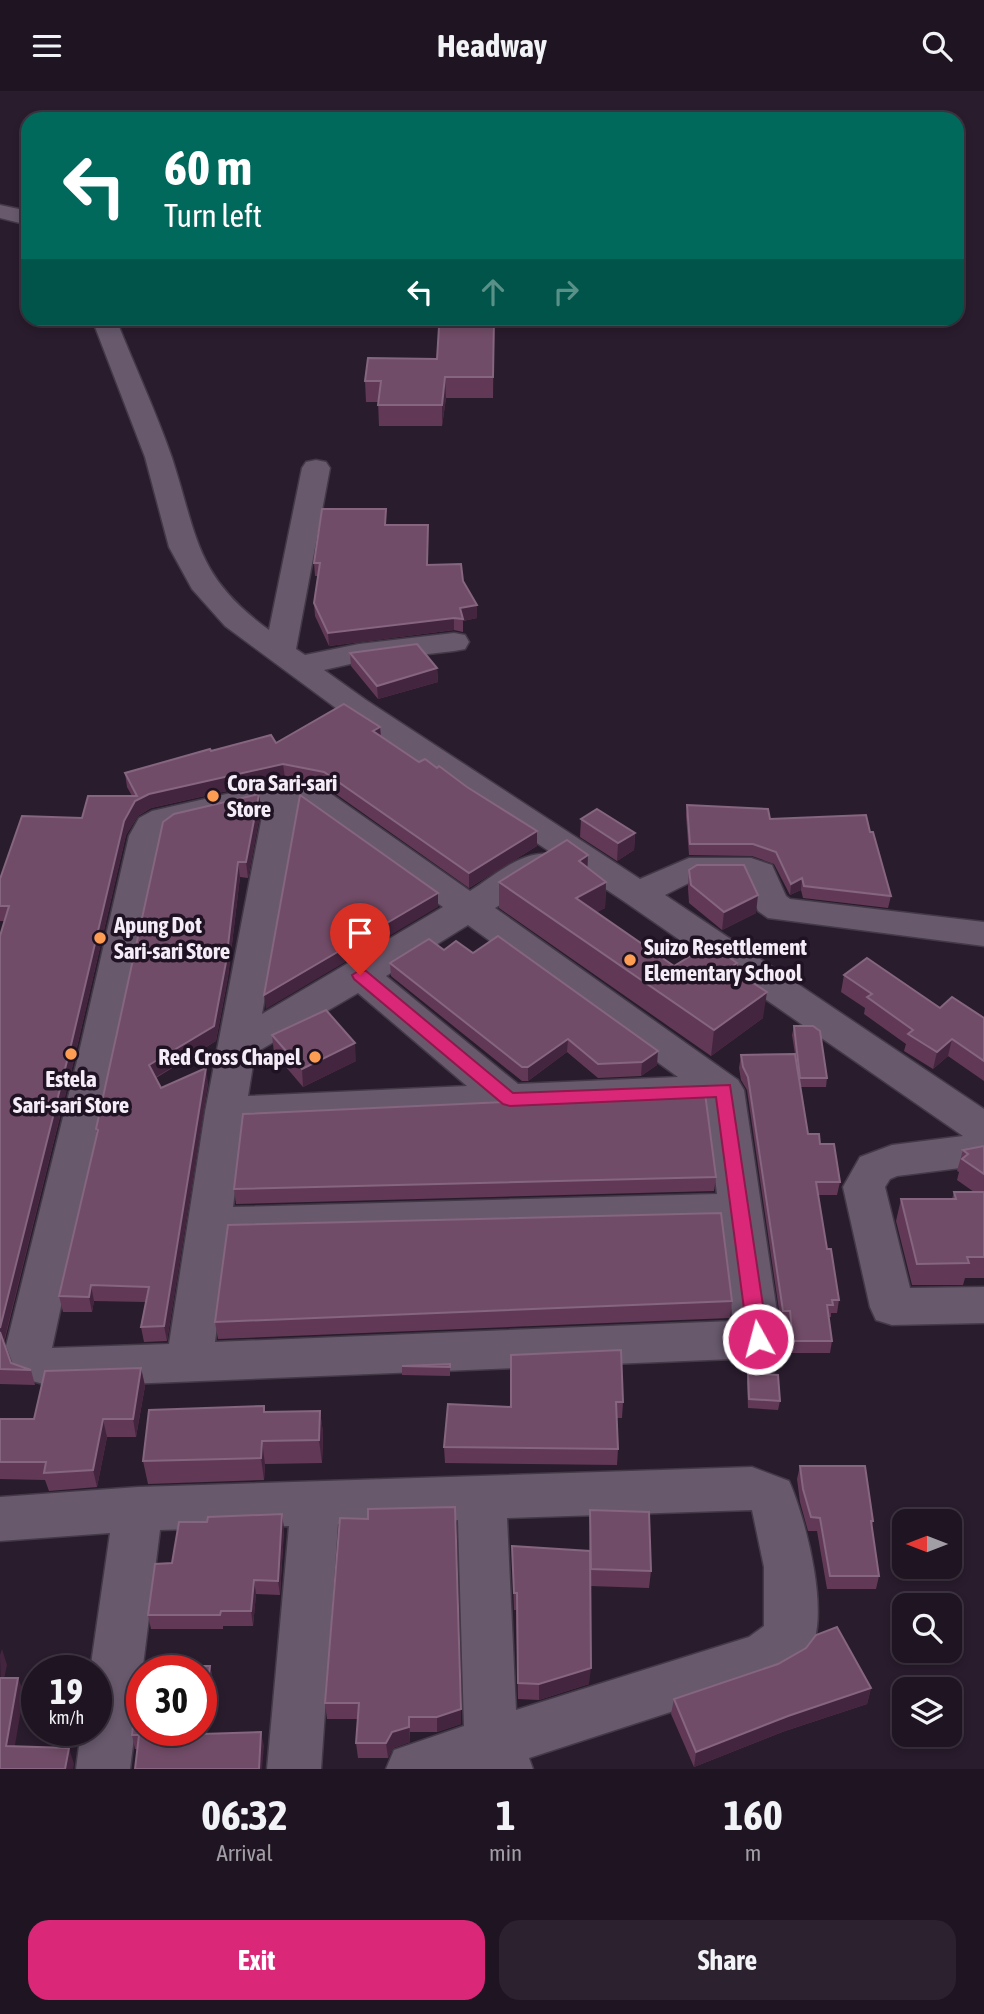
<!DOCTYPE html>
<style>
body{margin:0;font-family:"Asap Condensed",sans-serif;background:#2c222f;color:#f1f3f6;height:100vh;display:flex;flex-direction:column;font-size:26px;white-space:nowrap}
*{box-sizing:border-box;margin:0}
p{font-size:23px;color:#a19fa5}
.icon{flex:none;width:38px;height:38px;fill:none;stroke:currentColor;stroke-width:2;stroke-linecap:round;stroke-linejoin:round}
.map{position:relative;height:1678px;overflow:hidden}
.sheet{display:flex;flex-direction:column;background:#1f1522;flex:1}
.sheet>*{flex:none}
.hud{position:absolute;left:21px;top:21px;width:943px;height:214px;border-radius:21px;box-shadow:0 4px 10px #0003,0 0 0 2px #3c3440;background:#00695c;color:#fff;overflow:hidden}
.needle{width:46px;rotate:270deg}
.controls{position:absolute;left:892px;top:1418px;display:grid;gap:14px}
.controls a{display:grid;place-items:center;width:70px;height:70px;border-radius:14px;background:#1f1522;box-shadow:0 4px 10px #0003,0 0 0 2px #3c3440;font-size:35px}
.speed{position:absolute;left:21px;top:1564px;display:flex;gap:14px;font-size:35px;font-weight:700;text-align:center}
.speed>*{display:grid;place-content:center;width:91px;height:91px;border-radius:50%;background:#1f1522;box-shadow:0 4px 10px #0003,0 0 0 2px #3c3440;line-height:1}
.speed small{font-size:18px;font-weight:400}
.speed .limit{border:10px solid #d22;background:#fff;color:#111}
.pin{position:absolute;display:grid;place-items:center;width:60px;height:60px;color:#fff;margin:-72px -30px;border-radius:50% 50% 50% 0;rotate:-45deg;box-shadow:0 0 7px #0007}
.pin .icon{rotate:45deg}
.me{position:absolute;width:77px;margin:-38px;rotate:353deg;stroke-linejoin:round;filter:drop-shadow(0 0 5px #0008)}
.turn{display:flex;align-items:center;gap:24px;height:147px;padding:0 28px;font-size:32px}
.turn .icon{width:91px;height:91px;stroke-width:2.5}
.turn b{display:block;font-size:49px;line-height:60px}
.lanes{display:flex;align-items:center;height:66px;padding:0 28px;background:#0003;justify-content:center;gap:35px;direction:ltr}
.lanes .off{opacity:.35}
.eta{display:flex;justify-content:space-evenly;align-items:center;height:119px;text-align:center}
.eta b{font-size:42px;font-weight:700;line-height:49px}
.primary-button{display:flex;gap:14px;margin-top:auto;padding:14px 28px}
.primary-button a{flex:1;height:80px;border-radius:21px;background:#db2777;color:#fff;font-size:28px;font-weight:700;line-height:80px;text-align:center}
.primary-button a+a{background:#2c222f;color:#f1f3f6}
header{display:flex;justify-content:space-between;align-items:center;height:91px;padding:0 28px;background:#1f1522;font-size:32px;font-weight:700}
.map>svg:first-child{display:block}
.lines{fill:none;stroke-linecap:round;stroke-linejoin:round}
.minor-casing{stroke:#433947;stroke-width:3}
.minor{fill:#68596d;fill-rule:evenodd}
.wall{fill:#613957}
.shaded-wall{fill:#44253f}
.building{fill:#714c68;stroke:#85657f;stroke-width:2}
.route{fill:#db2777;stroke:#8e194d;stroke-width:2}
.poi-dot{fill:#fd9d54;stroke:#1f1323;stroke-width:2.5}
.labels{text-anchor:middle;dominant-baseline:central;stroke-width:7;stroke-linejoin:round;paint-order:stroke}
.poi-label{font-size:23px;font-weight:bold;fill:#f4ecf7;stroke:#1f1323;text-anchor:start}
</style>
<header><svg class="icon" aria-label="menu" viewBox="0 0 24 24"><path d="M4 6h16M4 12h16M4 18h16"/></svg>Headway<svg class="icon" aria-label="search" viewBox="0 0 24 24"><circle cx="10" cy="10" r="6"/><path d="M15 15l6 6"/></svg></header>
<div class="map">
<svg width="984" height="1678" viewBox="0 0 984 1678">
<rect width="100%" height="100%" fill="#291c2d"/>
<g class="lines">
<defs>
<g id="minor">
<polygon points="0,114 28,120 28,134 0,127"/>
<path d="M 92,228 L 116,228 C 134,274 156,320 172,367 C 198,447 195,485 269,539 L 302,377 L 306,371 L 316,369 L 326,371 L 330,377 L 296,558 L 305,564 L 359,553 L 454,542 L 465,544 L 469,551 L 465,558 L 454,560 L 359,571 L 324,579 L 366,609 L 640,788 L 689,767 L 751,767 L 772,774 L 786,805 L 790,808 L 984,831 L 984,855 L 768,827 L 758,820 L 744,789 L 695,789 L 665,804 L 984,1018 L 984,1074 L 897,1085 L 890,1088 L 885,1096 L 910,1197 L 984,1196 L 984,1232 L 892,1234 L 876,1229 L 870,1216 L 843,1096 L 860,1066 L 892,1054 L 963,1045 L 625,811 L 344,623 L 225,535 L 192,498 L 169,456 L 145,366 Z"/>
<path d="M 284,690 L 324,698 L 470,800 C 494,785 525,756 554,764 L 560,772 L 554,780 L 495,817 L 738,989 L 744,999 L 781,1248 L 774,1261 L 758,1267 L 54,1296 L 18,1286 L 6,1255 L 77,970 L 129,745 L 139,727 L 152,720 ZM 299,713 L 443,816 L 262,923 ZM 264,715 L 205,1021 L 169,1253 L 52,1257 L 163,745 L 175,736 ZM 468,834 L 678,986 L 518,993 L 386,885 ZM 358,902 L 467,995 L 248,1005 L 255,962 ZM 706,1014 L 717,1103 L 233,1116 L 243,1035 ZM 721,1136 L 733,1230 L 215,1251 L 228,1149 Z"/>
<path d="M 752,1376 L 789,1390 C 805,1425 835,1536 805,1567 C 794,1578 777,1585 763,1591 L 529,1667 L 533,1678 L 386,1678 L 394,1659 L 464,1635 L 458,1429 L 338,1433 L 321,1678 L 267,1678 L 289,1435 L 160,1439 L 130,1678 L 76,1678 L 81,1640 L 96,1640 L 96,1580 L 90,1580 L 110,1442 L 0,1450 L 0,1406 L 138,1396 ZM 752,1419 L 764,1476 L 764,1535 L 749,1546 L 516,1619 L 507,1427 Z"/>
</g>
</defs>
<use href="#minor" class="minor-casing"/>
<use href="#minor" class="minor"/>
</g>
<g class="wall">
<polygon points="494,228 493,307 446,307 442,335 379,335 378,311 366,311 365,290 437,268 451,236"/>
<polygon points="386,434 428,434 428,474 463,490 477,514 477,527 463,530 463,541 454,539 329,555 315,525 314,512 318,485 315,485 314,472"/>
<polygon points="350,562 437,577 438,591 378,608 351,575"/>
<polygon points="380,636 381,645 419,671 467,696 537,740 537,755 469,797 326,696 285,687 151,717 138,725 126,744 74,969 4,1252 11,1272 31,1279 35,1294 0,1293 0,845 5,830 0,830 0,788 82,727 132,705 127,696 125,682 211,660 276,652"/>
<polygon points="259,703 261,718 248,787 240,786 228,886 216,950 156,987 161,997 208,992 167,1250 144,1251 141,1236 146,1211 94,1210 92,1221 63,1221 59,1205 97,1044 96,1038"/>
<polygon points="687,714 770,728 870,741 891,805 888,817 803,807 801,799 790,804 774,773 752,765 689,764 686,725"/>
<polygon points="581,728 635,742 634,759 617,770 580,746"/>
<polygon points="588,776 606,791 605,817 597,821 674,875 737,872 736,881 763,927 711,965 499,817 499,791"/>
<polygon points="689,779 756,822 722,839 689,812 688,797"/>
<polygon points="444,859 473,862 657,974 641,985 598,987 567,961 528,990 522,990 391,885 390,872"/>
<polygon points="844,884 940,917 984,927 984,990 948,965 933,978 904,960 906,953 864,923 865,917 841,901"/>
<polygon points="794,935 827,987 826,996 801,996 808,1043 820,1053 840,1091 837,1104 818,1104 827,1158 839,1209 837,1222 831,1222 831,1226 829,1226 832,1250 830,1262 791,1262 788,1233 781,1233 747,999 741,989 739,977 741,964 795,963 792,944"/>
<polygon points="272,944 356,970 303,996 274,962"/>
<polygon points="984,1055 984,1187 965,1187 963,1194 912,1194 896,1130 901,1108 952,1108 954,1101 974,1101 957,1089 959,1081 957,1080 963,1059"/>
<polygon points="716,1086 714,1100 236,1113 234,1098"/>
<polygon points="732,1210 730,1227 218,1248 215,1231"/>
<polygon points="450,1273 450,1285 402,1284 402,1275"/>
<polygon points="141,1277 145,1295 136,1346 107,1346 97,1396 49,1400 45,1389 0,1388 0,1328 34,1328"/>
<polygon points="748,1282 780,1310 778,1319 748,1317 747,1291"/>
<polygon points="623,1311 622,1327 617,1327 618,1358 617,1374 445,1372 444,1356 511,1316"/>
<polygon points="264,1315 265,1321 320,1320 323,1342 322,1372 265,1373 264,1389 148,1393 143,1370"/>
<polygon points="800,1375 873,1430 872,1435 879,1485 876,1498 827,1498 817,1440 808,1440 800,1411 797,1388"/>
<polygon points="590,1419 651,1480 649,1497 590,1495 589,1593 539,1609 518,1608 516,1519 514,1519 512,1455 589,1460"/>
<polygon points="282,1423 284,1438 280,1504 256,1503 253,1535 223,1535 223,1538 151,1538 148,1524 172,1472 207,1431"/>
<polygon points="340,1427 461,1633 437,1641 410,1641 410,1651 393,1657 388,1667 358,1667 356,1652 358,1628 327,1628 325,1612"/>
<polygon points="210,1575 213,1589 207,1643 264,1655 135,1658 132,1644 142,1640"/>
<polygon points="871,1597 867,1613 785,1640 694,1676 671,1623 674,1608"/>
</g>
<g class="shaded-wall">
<polygon points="445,286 446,307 442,335 442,314"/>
<polygon points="477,514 477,527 463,530 460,517"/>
<polygon points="454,527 454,539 329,555 328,542"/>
<polygon points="437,577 438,591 378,608 377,595"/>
<polygon points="380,636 381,651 373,640"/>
<polygon points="283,673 285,687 151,717 138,725 126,744 74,969 3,1254 0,1242 0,1237 124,730 135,710 149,703"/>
<polygon points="259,703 261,718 248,787 246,771"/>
<polygon points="537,740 537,755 469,797 469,782"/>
<polygon points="635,742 634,759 617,770 618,752"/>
<polygon points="588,764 587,790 579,770"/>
<polygon points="238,771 240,786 228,886 216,950 151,989 149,974"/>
<polygon points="802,787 801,799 790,804 791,793"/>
<polygon points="606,791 605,817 575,833 576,807"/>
<polygon points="438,802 438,816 266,918 264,904"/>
<polygon points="758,804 756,822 722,839 724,821"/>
<polygon points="737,872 734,898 730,877"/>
<polygon points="767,901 763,927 711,965 714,939"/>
<polygon points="568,948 567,961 528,990 528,976"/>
<polygon points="952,948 948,965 933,978 937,961"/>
<polygon points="355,952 356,970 303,996 302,978"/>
<polygon points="658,960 657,974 641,985 642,971"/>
<polygon points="206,977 208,992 167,1250 164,1235"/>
<polygon points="91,1194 94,1210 92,1221 89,1206"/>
<polygon points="141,1277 145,1295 136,1346 133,1328"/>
<polygon points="320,1320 323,1342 322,1372 319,1349"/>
<polygon points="103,1328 107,1346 97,1396 93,1379"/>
<polygon points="262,1350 265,1373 264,1389 261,1367"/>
<polygon points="282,1423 284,1438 280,1504 278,1490"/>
<polygon points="254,1489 256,1503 253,1535 251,1520"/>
<polygon points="2,1558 7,1574 1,1602 0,1564"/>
<polygon points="210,1575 213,1589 205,1657 202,1643"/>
<polygon points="591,1577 589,1593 539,1609 539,1593"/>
<polygon points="18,1587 24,1602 12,1671 6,1655"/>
<polygon points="871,1597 867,1613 785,1640 694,1676 696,1661 788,1625"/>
<polygon points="461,1618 461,1633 437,1641 437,1626"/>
<polygon points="409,1626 410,1651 393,1657 388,1667 386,1652 392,1641"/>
<polygon points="261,1641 264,1655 262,1678 259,1678"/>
<polygon points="69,1657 74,1673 73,1678 65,1678"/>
</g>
<g class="building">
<polygon points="452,228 494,228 493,286 445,286 442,314 378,314 381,290 365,290 368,267 437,268 439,236 451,236"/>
<polygon points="322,418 386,418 385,434 428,434 427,474 461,473 463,490 477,514 460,517 463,528 454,527 328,542 314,512 320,472 314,472"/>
<polygon points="417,553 437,577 377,595 350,562"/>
<polygon points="344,613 380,636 373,640 419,671 425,668 437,677 439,675 467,696 537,740 469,782 324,681 283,673 149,703 135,710 124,730 71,954 0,1237 0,845 9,815 0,815 0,788 22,725 82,727 88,705 137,705 125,682 210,658 211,660 271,644 276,652"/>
<polygon points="259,703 246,771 238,771 226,871 214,935 149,974 161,997 206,977 164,1235 141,1236 149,1196 91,1194 89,1206 59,1205 98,1039 96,1038 163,731 174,723"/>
<polygon points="300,704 438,802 264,904"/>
<polygon points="687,714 768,718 770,728 866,724 870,741 873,741 891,805 804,795 802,787 791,793 776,761 753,753 690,753"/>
<polygon points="597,718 635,742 618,752 581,728"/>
<polygon points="567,749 588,764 579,770 606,791 576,807 674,875 710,853 737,872 730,877 767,901 714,939 499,791"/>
<polygon points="697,774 744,774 758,804 724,821 691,794 689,779"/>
<polygon points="498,845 658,960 642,971 598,973 568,948 528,976 522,976 390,872 429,848 444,859 456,850 473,862"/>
<polygon points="867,867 940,917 952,906 984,927 984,970 952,948 937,961 908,943 913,939 867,906 872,903 844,884"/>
<polygon points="326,919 355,952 302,978 272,944"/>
<polygon points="794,935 813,935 820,940 827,987 800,987"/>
<polygon points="795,963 808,1043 819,1043 820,1053 834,1053 840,1091 816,1091 827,1158 831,1158 839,1209 832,1209 833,1214 827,1214 832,1250 793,1250 790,1220 783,1220 748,986 743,976 741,964"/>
<polygon points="705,1002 716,1086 234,1098 243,1023"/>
<polygon points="984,1055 984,1083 962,1068 968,1063 963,1059"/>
<polygon points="954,1101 984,1101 984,1166 967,1166 969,1172 917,1173 901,1108 956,1108"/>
<polygon points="721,1122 732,1210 215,1231 228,1134"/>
<polygon points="0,1241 11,1272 31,1279 0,1278"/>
<polygon points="621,1259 623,1311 616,1311 618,1358 444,1356 448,1313 511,1316 511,1264"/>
<polygon points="450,1273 450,1276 402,1275"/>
<polygon points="141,1277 133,1328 103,1328 93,1379 44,1382 46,1371 0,1371 0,1328 34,1328 45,1280"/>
<polygon points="748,1282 778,1284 780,1310 749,1308"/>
<polygon points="264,1315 264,1321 320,1320 319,1349 262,1350 261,1367 143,1370 149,1319"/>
<polygon points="800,1375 865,1375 873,1430 871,1430 879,1485 830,1485 820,1427 811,1426 803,1398"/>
<polygon points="455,1416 461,1618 437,1626 409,1626 409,1636 392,1641 386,1652 356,1652 359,1612 325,1612 340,1427 368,1428 368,1418"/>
<polygon points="590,1419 649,1421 651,1480 591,1478"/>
<polygon points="282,1423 278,1490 254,1489 251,1520 221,1520 220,1524 148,1524 155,1473 172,1472 179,1431 207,1431 208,1426"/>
<polygon points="512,1455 590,1460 591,1577 539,1593 518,1592 517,1502 514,1502"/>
<polygon points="837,1536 871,1597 788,1625 696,1661 674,1608 778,1573 806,1557 816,1544"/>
<polygon points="186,1575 210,1575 202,1643 261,1641 259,1678 135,1678 139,1644 132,1644 139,1582 142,1582 142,1640 201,1640 201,1580 185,1580"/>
<polygon points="0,1587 18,1587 6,1655 69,1657 65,1678 0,1678"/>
</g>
<polygon class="route" points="360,879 366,880 513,1002 730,994 768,1248 765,1254 758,1256 751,1254 748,1248 716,1006 510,1015 503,1013 354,888 352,884"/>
<g class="poi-dot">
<circle cx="213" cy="705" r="7"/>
<circle cx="100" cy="847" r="7"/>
<circle cx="630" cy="869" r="7"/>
<circle cx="71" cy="963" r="7"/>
<circle cx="315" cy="966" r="7"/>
</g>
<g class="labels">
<g class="poi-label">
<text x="227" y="692">Cora Sari-sari<tspan x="227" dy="26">Store</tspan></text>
<text x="114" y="834">Apung Dot<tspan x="114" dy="26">Sari-sari Store</tspan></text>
<text x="644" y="856">Suizo Resettlement<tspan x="644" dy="26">Elementary School</tspan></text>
<text x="301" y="966" text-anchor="end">Red Cross Chapel</text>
<text x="71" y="988" text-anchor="middle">Estela<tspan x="71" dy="26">Sari-sari Store</tspan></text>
</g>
</g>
</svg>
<div class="controls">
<a><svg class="needle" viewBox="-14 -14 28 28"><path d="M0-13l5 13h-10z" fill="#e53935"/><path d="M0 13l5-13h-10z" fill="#a19fa5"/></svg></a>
<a><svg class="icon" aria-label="search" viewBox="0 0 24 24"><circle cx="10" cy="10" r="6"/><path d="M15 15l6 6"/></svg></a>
<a><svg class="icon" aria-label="layers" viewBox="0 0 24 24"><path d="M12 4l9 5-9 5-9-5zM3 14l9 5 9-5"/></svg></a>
</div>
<div class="speed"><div>19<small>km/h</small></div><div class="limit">30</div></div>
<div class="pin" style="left:360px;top:884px;background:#d93025"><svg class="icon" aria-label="arrive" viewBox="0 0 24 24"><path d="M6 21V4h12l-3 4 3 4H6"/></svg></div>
<svg class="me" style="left:758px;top:1248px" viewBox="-20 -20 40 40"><circle r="17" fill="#db2777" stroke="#fff" stroke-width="3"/><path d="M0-11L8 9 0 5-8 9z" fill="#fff"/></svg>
<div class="hud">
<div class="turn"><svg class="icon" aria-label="left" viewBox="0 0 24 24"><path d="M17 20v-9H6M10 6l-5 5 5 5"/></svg><div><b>60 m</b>Turn left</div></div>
<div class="lanes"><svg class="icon" aria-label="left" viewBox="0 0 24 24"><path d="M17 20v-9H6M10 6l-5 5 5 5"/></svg><svg class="icon off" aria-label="ahead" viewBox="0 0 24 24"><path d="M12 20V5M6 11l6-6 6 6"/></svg><svg class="icon off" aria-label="right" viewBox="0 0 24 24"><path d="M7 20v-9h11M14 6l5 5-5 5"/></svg></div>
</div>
</div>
<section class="sheet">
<div class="eta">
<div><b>06:32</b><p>Arrival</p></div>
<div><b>1</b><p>min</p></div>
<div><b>160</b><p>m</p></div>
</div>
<div class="primary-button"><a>Exit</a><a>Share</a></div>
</section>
